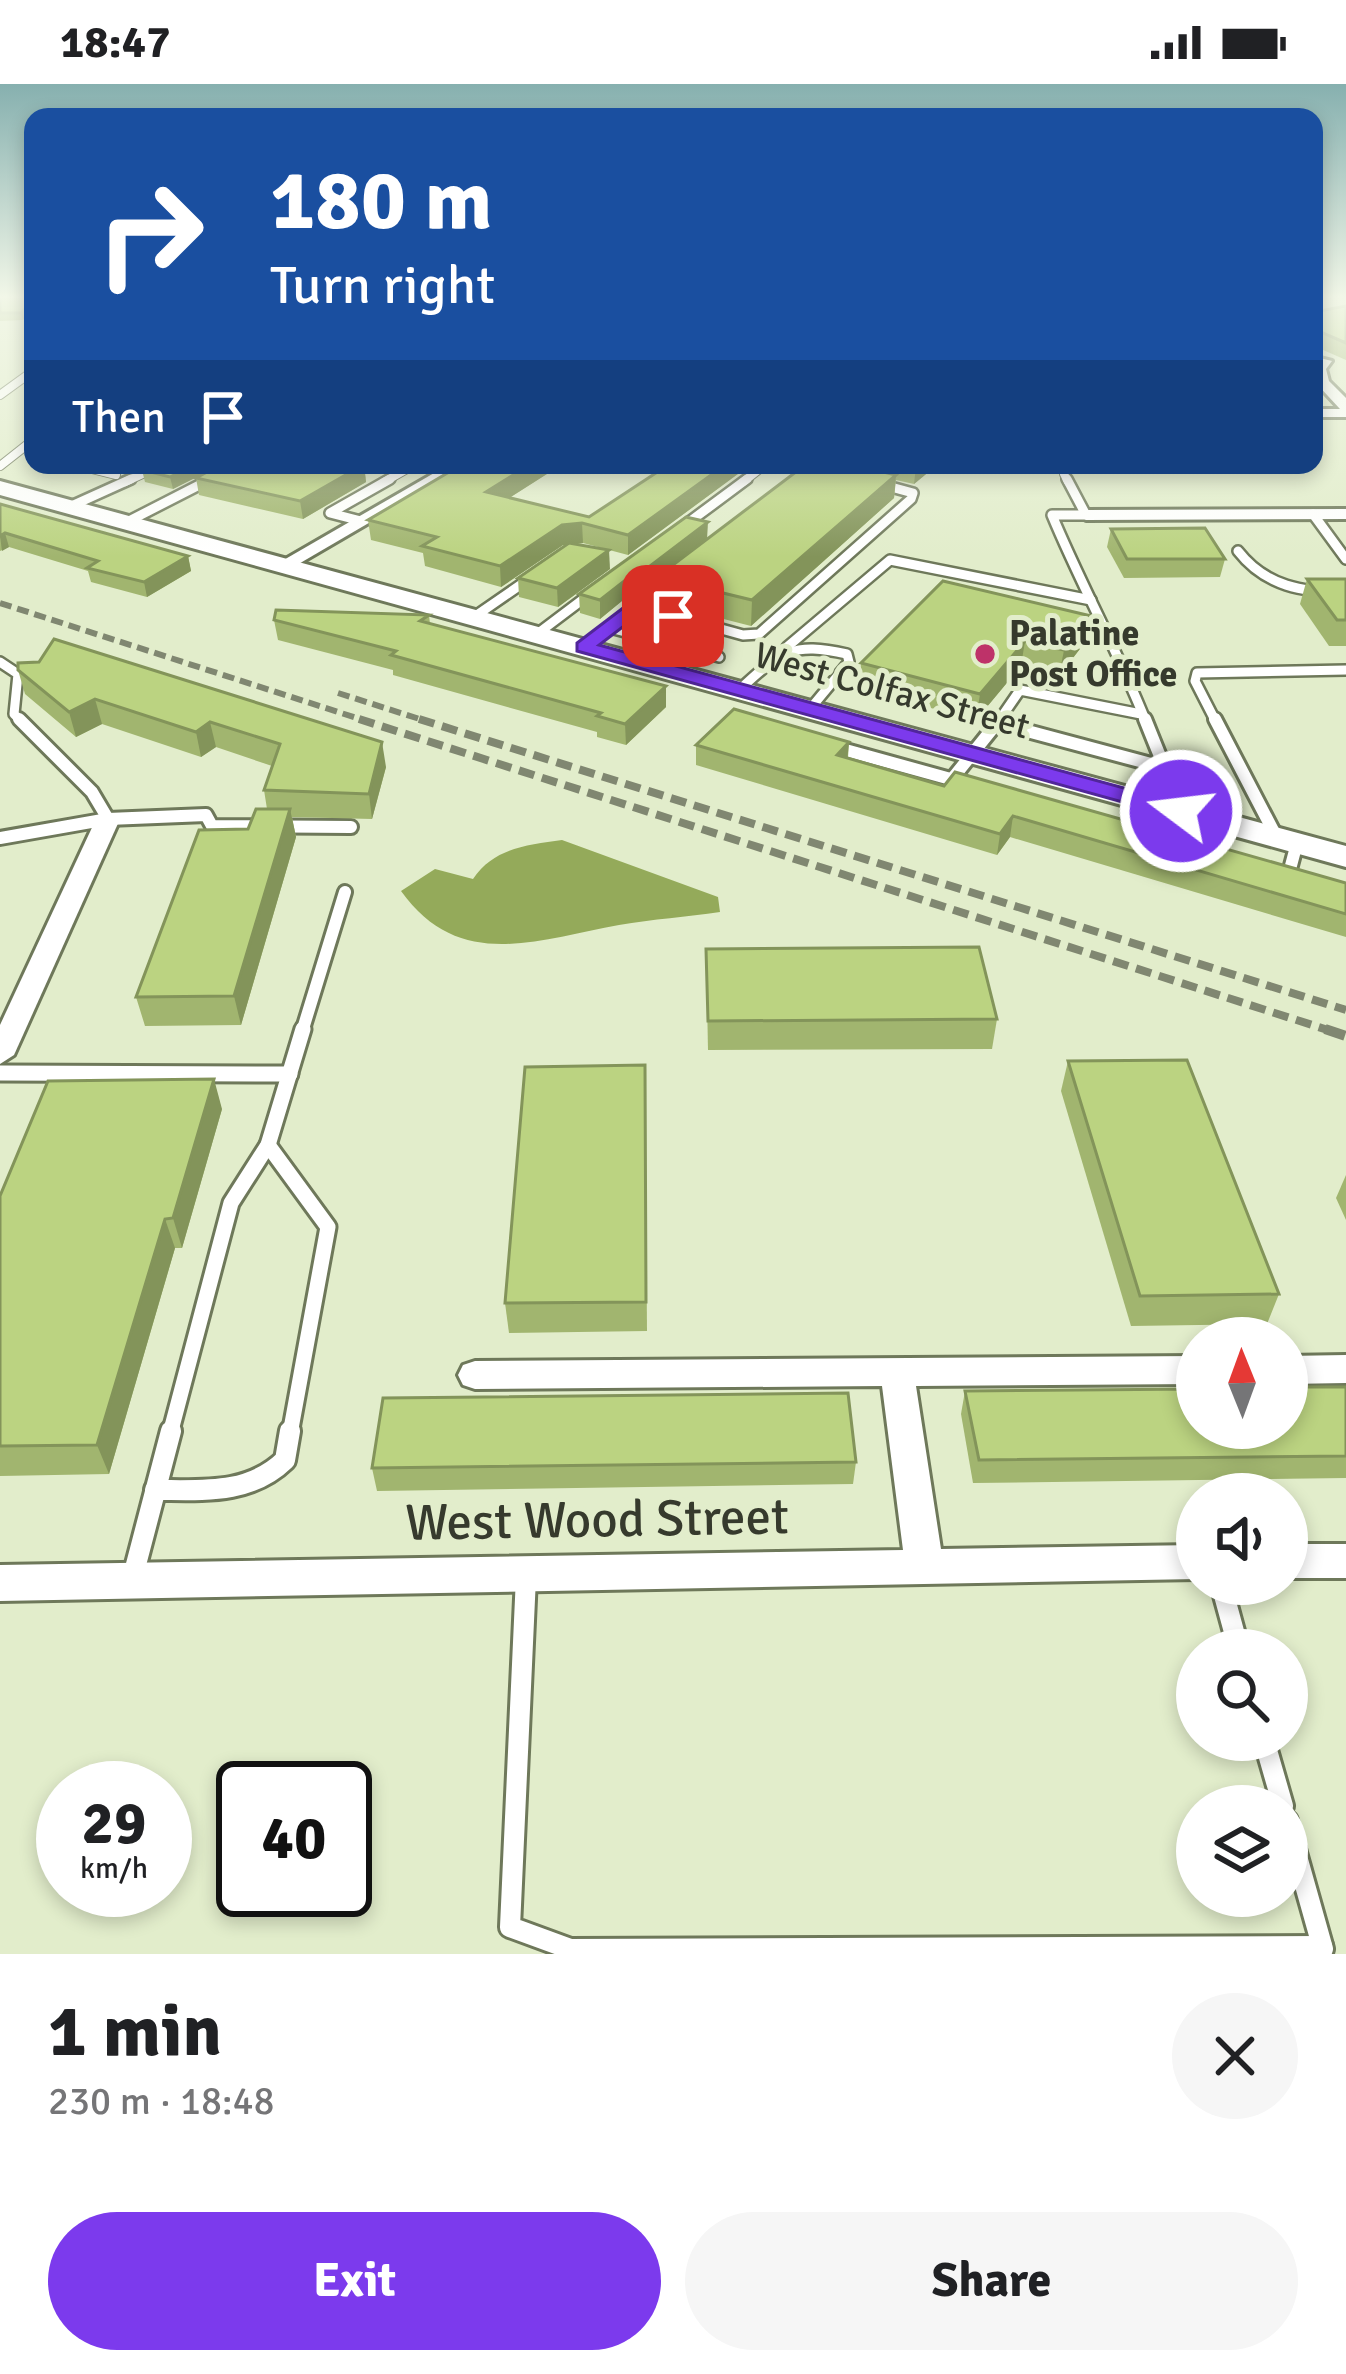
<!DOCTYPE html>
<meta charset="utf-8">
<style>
body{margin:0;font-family:Signika,sans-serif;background:#f6f6f6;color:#202124;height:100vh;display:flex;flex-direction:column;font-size:45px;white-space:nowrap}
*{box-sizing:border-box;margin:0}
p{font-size:39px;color:#757577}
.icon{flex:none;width:66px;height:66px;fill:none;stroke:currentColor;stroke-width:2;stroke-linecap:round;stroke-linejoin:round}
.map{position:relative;height:1870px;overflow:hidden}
.panel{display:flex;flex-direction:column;background:#fff;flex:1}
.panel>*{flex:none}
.hud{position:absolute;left:24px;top:24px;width:1299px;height:366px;border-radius:24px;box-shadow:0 6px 18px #0003;background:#1a4fa0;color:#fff;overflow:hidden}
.needle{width:78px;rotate:359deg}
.controls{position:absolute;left:1176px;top:1233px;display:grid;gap:24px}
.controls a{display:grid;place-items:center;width:132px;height:132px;border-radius:50%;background:#fff;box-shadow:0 6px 18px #0003;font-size:60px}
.speed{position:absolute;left:36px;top:1677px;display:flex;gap:24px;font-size:60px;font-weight:700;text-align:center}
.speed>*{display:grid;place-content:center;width:156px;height:156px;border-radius:50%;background:#fff;box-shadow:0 6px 18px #0003;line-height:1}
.speed small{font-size:30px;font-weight:400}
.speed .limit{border:6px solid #111;border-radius:18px;background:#fff;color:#111}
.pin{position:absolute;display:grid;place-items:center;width:102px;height:102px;color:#fff;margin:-51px;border-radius:24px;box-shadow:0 6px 18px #0006}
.me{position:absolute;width:132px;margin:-66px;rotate:285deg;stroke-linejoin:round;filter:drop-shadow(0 0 9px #0008)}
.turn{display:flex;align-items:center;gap:42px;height:252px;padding:0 48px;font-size:54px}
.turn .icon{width:156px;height:156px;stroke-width:2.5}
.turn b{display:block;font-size:84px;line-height:102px}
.then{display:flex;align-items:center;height:114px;padding:0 48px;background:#0003;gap:24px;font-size:45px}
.round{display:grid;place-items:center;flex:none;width:126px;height:126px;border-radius:63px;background:#f6f6f6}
.overview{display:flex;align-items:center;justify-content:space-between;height:204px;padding:0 48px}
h1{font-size:72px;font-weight:700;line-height:90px}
.button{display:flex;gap:24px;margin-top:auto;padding:24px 48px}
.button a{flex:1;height:138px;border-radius:72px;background:#7c3aed;color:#fff;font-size:48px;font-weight:700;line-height:138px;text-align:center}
.button a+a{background:#f6f6f6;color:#202124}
.status{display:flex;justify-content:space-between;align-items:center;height:84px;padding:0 60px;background:#fff;direction:ltr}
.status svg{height:33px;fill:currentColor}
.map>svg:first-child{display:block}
.water{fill:#94aa5a}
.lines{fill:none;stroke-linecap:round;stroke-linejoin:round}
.lane-far4-casing{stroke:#6e785a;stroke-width:10}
.lane-far3-casing{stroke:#6e785a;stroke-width:14}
.lane-far2-casing{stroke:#6e785a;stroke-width:18}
.lane-far1-casing{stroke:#6e785a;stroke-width:21}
.lane-casing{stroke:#6e785a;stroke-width:26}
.street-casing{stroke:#6e785a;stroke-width:6}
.secondary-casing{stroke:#6e785a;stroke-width:6}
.lane-far4{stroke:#fff;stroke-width:8}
.lane-far3{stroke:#fff;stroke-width:9}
.lane-far2{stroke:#fff;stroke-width:12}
.lane-far1{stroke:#fff;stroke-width:15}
.lane{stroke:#fff;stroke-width:20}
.street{fill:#fff;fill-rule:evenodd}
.secondary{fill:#fff;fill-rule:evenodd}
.rail-far2{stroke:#808771;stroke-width:6;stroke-dasharray:12 6;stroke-linecap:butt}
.rail-far1{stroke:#808771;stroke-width:8;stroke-dasharray:16 8;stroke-linecap:butt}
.rail{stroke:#808771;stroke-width:10;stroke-dasharray:21 10;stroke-linecap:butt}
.wall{fill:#a1b56f}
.shaded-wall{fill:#83945a}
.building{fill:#bbd381;stroke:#83945a;stroke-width:3}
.route{fill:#7c3aed;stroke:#51269a;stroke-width:3}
.poi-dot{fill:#be3269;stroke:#e2edcb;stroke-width:4.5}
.labels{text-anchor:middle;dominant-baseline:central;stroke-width:10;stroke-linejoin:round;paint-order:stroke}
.far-poi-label{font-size:36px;font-weight:bold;fill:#363a2d;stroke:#e2edcb;text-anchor:start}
.far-street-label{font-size:36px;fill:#363a2d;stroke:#e2edcb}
.near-street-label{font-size:51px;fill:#363a2d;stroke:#e2edcb}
</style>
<div class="status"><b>18:47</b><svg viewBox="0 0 49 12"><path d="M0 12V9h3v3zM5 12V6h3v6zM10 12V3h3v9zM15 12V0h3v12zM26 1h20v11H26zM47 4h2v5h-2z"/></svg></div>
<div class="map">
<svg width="1346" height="1870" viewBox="0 0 1346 1870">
<rect width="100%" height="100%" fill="#e2edcb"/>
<path class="water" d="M 562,756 L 718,813 L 720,828 C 687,833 653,835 619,841 C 536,856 459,888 401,807 L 435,785 L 473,795 C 494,764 527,761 562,756 Z"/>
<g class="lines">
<defs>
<g id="lane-far4">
<polyline points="0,311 33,287"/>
<polyline points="76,381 116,391"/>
<polyline points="0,382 28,360 33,348"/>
<polyline points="1064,390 1068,398"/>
<polyline points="125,398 162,381"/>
<polyline points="205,398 238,381"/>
<polyline points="384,398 414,381"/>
<polyline points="743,398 765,381"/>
</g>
<g id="lane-far3">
<path d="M 1067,395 L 1086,431 L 1052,431 C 1081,501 1118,567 1146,638"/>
<polyline points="69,423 131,395"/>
<polyline points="1313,430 1346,475"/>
<polyline points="361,437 330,429 390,395"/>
<polyline points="127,438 211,395"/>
<polyline points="681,444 747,395"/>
<path d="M 1238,467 C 1266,503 1303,508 1346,509"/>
<polyline points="638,522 743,551 759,550 911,415 913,409 880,400"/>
<polyline points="474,533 529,495"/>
<polyline points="610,544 671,495"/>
<polyline points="537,550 590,510"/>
<polyline points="584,563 610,544 719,573"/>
<polyline points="787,563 890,476 1091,516"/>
<polyline points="0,578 18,590 14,630 22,638"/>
<path d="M 739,606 C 780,569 790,557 847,570 L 849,578 L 810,625"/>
<polyline points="998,638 1020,606 1141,630"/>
<polyline points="1216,638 1195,597 1197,589 1346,586"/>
</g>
<g id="lane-far2">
<polyline points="19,635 92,708 108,735"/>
<polyline points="1145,635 1182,727"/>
<polyline points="1215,635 1277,754"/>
<polyline points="997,639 1000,635"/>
<polyline points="831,662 965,699"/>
<polyline points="952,695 997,639 1166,684"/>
<polyline points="0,754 108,735 206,731 212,742 351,743"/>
<polyline points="1289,789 1297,759"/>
<polyline points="302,948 345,808"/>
</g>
<g id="lane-far1">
<polyline points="0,989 290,990"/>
<polyline points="268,1061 328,1143 290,1350"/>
<polyline points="170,1350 231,1119 268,1061 303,945"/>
</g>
<g id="lane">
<path d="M 155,1406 C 202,1406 249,1411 285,1376 L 290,1347"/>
<polyline points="133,1492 171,1347"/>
<polyline points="526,1493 510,1843 570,1865 1322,1862"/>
<polyline points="1221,1500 1239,1566"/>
<polyline points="1264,1656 1283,1722"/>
<polyline points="1287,1737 1323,1865"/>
</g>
<g id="street">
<polygon points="1320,274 1332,277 1326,285 1329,297 1346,314 1346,333 1314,333 1314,325 1340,325 1315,298 1314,282"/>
<polygon points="448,381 468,381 290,485 275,481"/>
<polygon points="1346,425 1346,435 1086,436 1078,431 1086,426"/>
<polygon points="108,728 120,735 14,971 0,980 0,941 96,735"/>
<polygon points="1346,1271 1346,1299 1287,1300 1287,1272"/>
<polygon points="1197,1272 1197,1300 916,1302 941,1465 1197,1461 1197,1495 0,1517 0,1481 903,1466 882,1302 475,1305 463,1301 458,1291 463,1281 475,1277"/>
<rect x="1287" y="1460" width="59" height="34"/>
</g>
<polygon id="secondary" points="0,397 1346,762 1346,783 0,411"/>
</defs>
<use href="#lane-far4" class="lane-far4-casing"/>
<use href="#lane-far3" class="lane-far3-casing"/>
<use href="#lane-far2" class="lane-far2-casing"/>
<use href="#lane-far1" class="lane-far1-casing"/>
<use href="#lane" class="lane-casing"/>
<use href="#street" class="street-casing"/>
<use href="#secondary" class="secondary-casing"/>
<use href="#lane-far4" class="lane-far4"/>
<use href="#lane-far3" class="lane-far3"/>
<use href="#lane-far2" class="lane-far2"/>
<use href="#lane-far1" class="lane-far1"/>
<use href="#lane" class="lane"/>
<use href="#street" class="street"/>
<use href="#secondary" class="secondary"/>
<g class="rail-far2">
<polyline points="0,519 369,638"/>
<polyline points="338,609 429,638"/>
</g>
<g class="rail-far1">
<polyline points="359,635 1334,948"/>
<polyline points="419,635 1346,926"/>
</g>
<polyline class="rail" points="1325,945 1346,952"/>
</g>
<g class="wall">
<polygon points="0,211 33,211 23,236 0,237"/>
<polygon points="1346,222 1346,276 1314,262 1314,228"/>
<polygon points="364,381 366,398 303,435 199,411 196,394 209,386 173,405 145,398 142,386"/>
<polygon points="668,381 750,381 628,471 583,459 573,460 610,485 558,523 519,513 518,494 567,461 563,461 501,503 425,482 423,469 371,456 368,436 550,388 509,414 589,433"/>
<polygon points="805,381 937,381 914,400 896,396 894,414 751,542 657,518 657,495 634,514 628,512 600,535 580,529 579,510 707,455"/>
<polygon points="0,420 188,472 191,487 147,513 91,498 88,487 9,463 0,467"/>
<polygon points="1111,445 1225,475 1220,493 1124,494 1107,463"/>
<polygon points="1307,495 1346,495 1346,562 1329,562 1300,520"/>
<polygon points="943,497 1086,557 1059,592 1021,582 976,636 859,605 861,579"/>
<polygon points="429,531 430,540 666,602 666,623 626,661 597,653 597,648 393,591 393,586 278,556 274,536"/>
<polygon points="18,586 386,683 372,735 292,733 296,753 241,941 145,942 136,913 248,745 267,725 264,706 272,682 216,663 201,673 102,640 76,653 25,610"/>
<polygon points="849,658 848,674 944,702 1346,799 1346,853 1010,753 997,771 696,681 696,661"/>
<polygon points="706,865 997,935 992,965 708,966"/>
<polygon points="1068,977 1279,1210 1267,1240 1131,1242 1061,1007"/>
<polygon points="645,981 647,1247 509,1249 505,1219"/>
<polygon points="222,1025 182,1164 175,1164 109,1390 0,1392 0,1112"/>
<polygon points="1346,1091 1346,1136 1336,1114"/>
<polygon points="1346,1303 1346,1394 973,1399 961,1330 965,1307"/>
<polygon points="856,1378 853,1400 377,1407 372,1384"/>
</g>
<g class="shaded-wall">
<polygon points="33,215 33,225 23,236 21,229"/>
<polygon points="194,381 214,381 215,384 173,405 170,393"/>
<polygon points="364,381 366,398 303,435 300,417"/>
<polygon points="529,381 550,381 550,388 487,428 486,408"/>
<polygon points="725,381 750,381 628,471 628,451"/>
<polygon points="918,381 937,381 914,400 916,383"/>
<polygon points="896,391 894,414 751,542 752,516"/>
<polygon points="708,438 707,456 634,514 633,495"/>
<polygon points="582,439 583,459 563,461 501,503 500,482 562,441"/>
<polygon points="5,449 9,463 2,467 0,452"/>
<polygon points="609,466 610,485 558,523 557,504"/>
<polygon points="188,472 191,487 147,513 144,498"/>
<polygon points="628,494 628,512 600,535 600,516"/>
<polygon points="1091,532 1086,557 1059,592 1064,566"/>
<polygon points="1025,557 1021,582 976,636 980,610"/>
<polygon points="666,602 666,623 626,661 625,640"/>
<polygon points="95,615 102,640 76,653 69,628"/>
<polygon points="210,638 216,663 201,673 196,648"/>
<polygon points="382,658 386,683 372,735 369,710"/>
<polygon points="849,658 847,678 837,671"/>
<polygon points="290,725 296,753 241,941 234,912"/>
<polygon points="1013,732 1010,753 997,771 1000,750"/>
<polygon points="214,995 222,1025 182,1164 173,1134"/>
<polygon points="165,1135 175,1164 109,1390 97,1361"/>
</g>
<g class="building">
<polygon points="0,211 33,211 33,215 21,229 0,229"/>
<polygon points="1346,222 1346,259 1314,245 1314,228"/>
<polygon points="154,381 194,381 170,393 142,386"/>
<polygon points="220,381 363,381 300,417 196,394"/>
<polygon points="461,381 529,381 486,408 589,433 668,381 725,381 628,451 582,439 562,441 500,482 422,462 437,453 368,436"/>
<polygon points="805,381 854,381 896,391 752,516 657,493"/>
<polygon points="0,420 188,472 144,498 87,484 98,477 5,449 0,452"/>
<polygon points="686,433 708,438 633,495 628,494 600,516 579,510"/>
<polygon points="1205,444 1225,475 1127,475 1111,445"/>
<polygon points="569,459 609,466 557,504 518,494"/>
<polygon points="1307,495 1346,495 1346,536 1337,536"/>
<polygon points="943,497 1091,532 1064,566 1025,557 980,610 861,579"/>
<polygon points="276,526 429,531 420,537 666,602 625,640 597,632 601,629 391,571 396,567 274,536"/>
<polygon points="54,555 382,658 369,710 264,706 280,660 210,638 196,648 95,615 69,628 18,586 18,579 39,578"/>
<polygon points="734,625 849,658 837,671 944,702 955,688 1346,799 1346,830 1013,732 1000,750 696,661"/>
<polygon points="256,725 290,725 234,912 136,913 199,746 248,745"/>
<polygon points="979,863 997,935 708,937 706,865"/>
<polygon points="1187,976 1279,1210 1140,1212 1068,977"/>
<polygon points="645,981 646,1218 505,1219 525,983"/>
<polygon points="214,995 173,1134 165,1135 97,1361 0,1362 0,1112 48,997"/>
<polygon points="1287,1303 1346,1303 1346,1372 979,1376 965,1307 1197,1305 1197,1344 1287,1344"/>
<polygon points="848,1309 856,1378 372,1384 383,1314"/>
</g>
<linearGradient id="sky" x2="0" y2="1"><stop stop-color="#86b0af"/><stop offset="0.45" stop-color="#f2f7e8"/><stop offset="1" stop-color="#f2f7e8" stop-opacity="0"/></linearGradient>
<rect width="1346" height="473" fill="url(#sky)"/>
<polygon class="route" points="631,518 683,532 673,537 641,529 599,561 1190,722 1193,727 1190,732 1173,732 577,567 577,559"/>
<circle class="poi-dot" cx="985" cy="570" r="12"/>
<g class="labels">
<g class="far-poi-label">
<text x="1009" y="549">Palatine<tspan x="1009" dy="41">Post Office</tspan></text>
</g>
<g class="far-street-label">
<text transform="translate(892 607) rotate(15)">West Colfax Street</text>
</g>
<g class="near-street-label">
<text transform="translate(597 1436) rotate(-1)">West Wood Street</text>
</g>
</g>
</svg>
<div class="controls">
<a><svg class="needle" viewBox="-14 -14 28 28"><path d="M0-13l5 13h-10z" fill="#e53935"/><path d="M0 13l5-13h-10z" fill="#757577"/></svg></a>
<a><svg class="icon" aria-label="sound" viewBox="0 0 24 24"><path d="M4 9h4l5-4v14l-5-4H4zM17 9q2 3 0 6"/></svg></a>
<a><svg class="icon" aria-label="search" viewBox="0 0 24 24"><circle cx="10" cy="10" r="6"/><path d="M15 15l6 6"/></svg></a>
<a><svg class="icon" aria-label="layers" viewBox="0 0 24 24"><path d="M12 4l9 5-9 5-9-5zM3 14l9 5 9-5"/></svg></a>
</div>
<div class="speed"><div>29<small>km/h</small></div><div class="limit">40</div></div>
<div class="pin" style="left:673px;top:532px;background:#d93025"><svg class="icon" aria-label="arrive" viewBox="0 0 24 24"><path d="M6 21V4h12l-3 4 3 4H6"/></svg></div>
<svg class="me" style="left:1181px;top:727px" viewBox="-20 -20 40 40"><circle r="17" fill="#7c3aed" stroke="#fff" stroke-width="3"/><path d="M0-11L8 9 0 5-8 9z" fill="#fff"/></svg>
<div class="hud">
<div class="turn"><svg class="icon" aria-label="right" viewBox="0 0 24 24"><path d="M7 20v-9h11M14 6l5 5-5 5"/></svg><div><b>180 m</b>Turn right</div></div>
<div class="then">Then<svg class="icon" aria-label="arrive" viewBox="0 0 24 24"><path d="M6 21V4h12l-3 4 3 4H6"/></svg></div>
</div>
</div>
<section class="panel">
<div class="overview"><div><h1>1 min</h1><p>230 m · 18:48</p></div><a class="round"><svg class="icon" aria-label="close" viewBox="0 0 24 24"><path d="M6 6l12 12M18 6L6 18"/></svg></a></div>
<div class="button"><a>Exit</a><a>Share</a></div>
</section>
